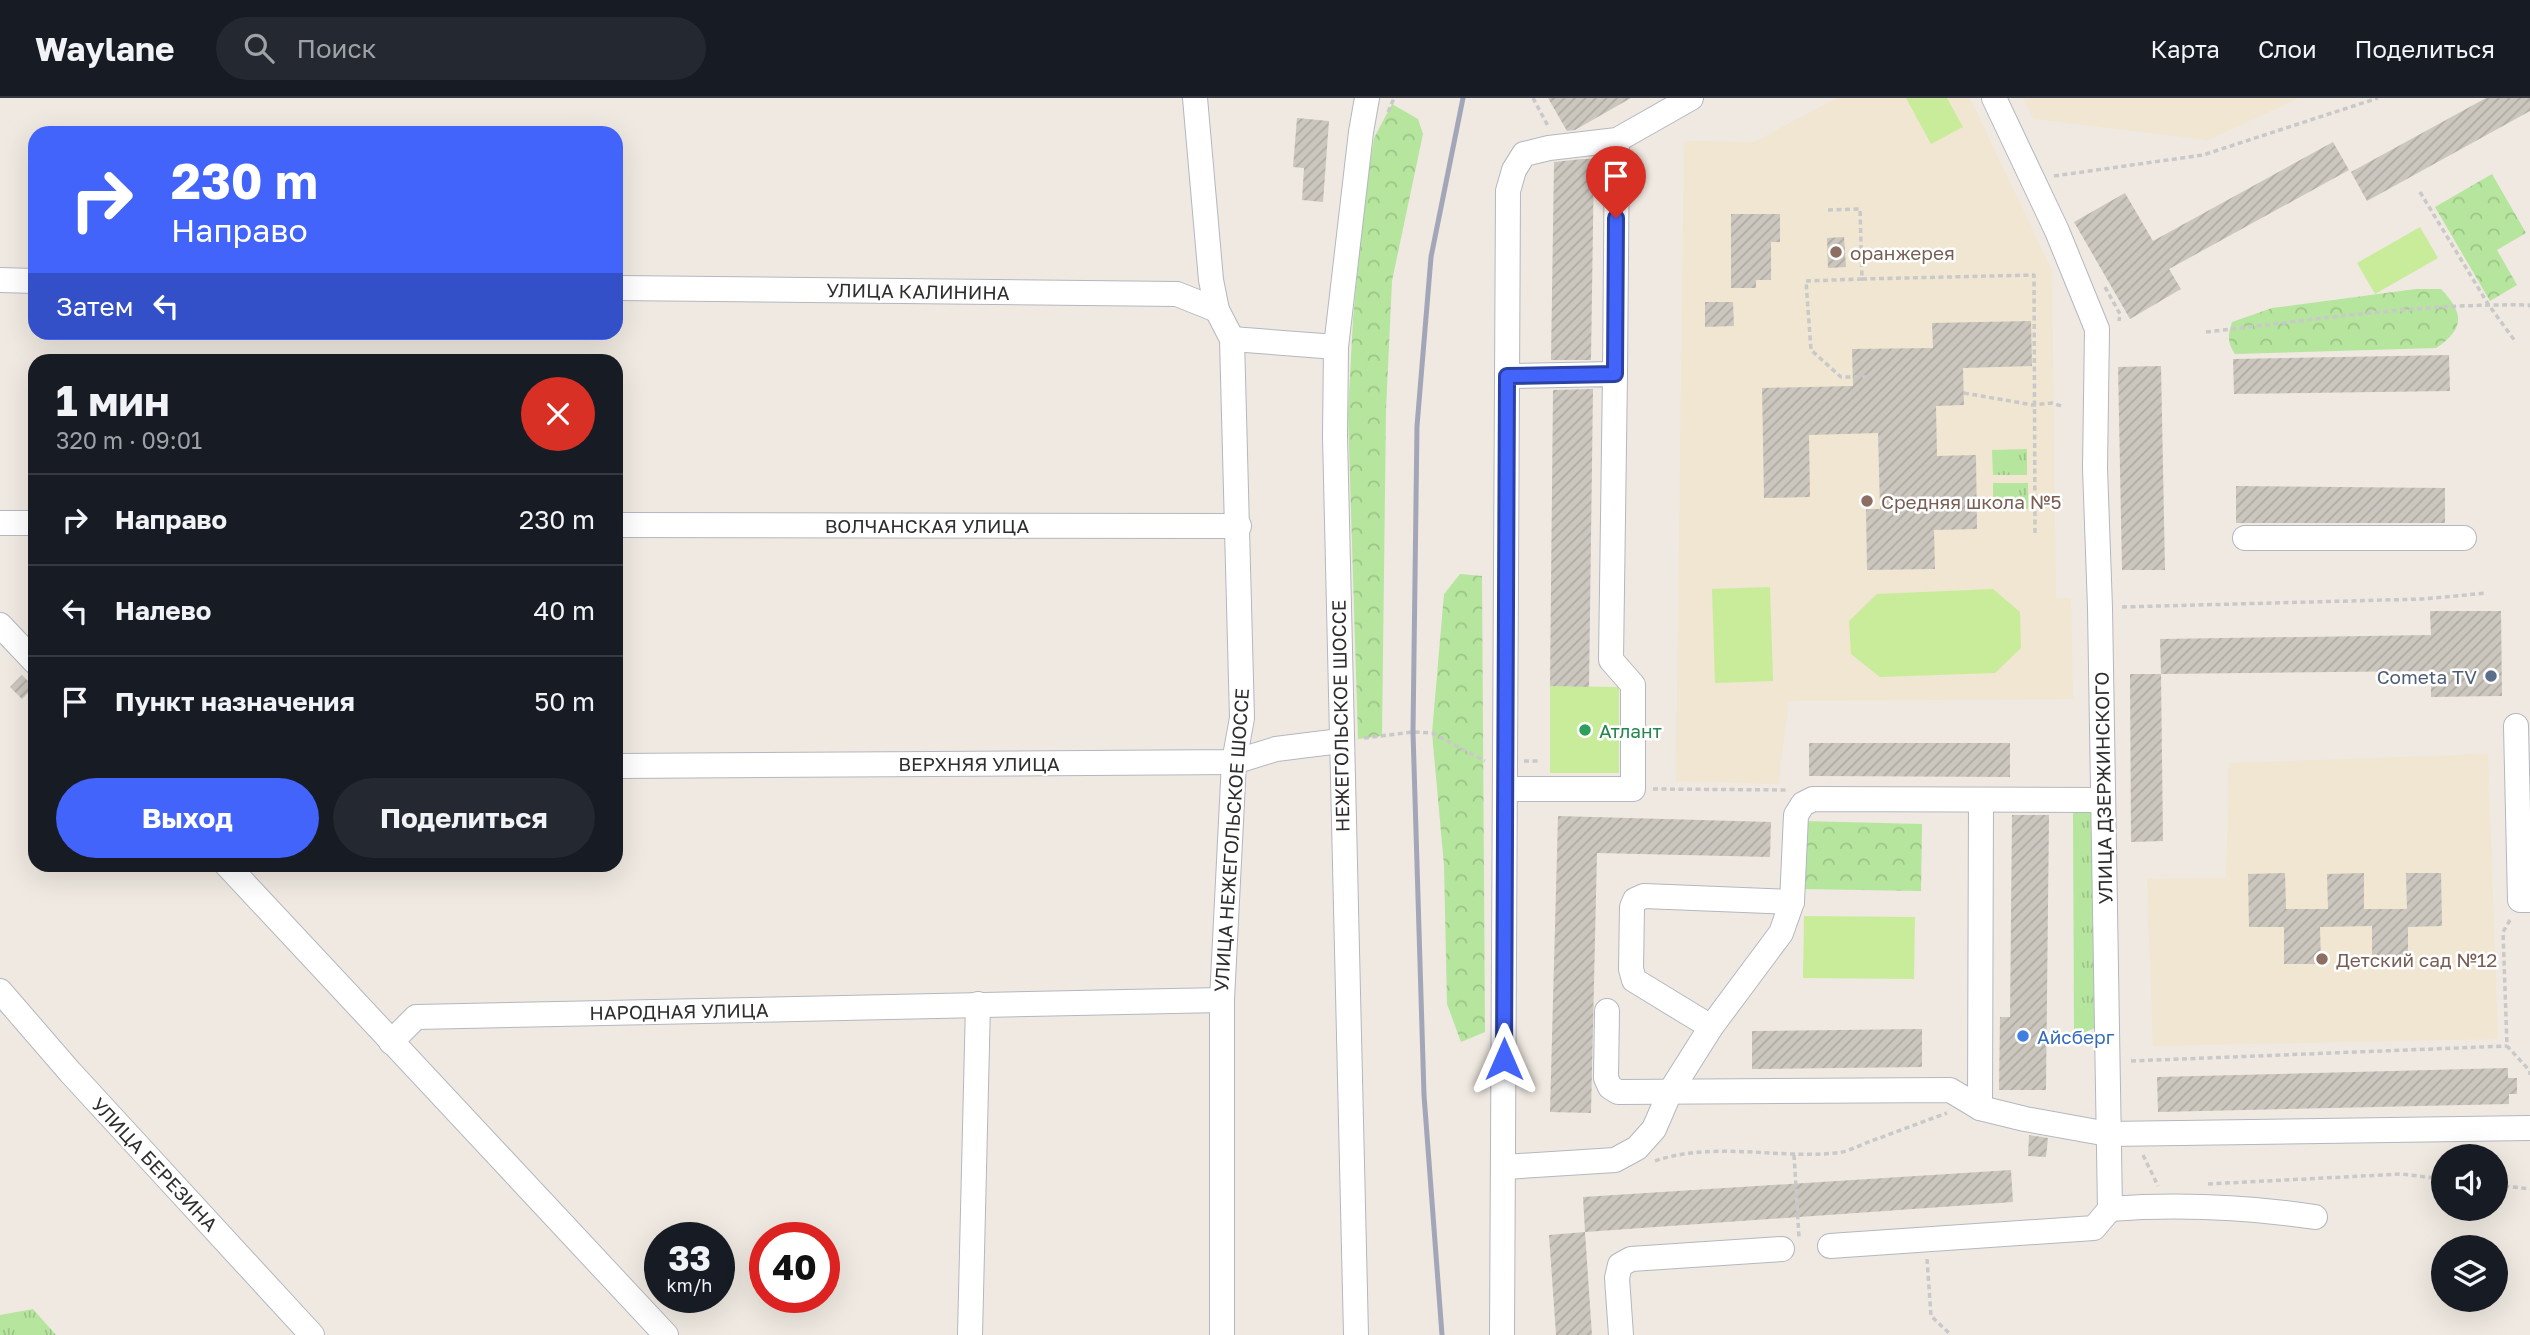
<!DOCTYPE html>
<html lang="ru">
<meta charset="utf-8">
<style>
body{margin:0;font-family:"Golos Text",sans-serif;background:#242831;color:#f1f3f6;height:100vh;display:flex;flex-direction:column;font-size:26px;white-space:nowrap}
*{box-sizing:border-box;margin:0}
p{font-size:23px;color:#9ea1a6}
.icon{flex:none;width:38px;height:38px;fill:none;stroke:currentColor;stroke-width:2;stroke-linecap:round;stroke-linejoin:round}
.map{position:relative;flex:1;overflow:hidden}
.drawer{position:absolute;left:28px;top:256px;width:595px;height:518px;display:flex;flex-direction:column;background:#171b24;border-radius:21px;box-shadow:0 7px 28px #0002}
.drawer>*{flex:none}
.hud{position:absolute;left:28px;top:28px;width:595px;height:214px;border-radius:21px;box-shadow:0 7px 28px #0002;background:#4264fb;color:#fff;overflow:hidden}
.fabs{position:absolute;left:2431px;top:1046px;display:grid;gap:14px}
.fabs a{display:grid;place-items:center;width:77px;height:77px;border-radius:50%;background:#171b24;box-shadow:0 7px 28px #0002;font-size:35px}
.speed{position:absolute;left:644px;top:1124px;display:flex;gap:14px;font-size:35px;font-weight:700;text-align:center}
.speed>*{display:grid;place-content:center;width:91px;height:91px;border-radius:50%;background:#171b24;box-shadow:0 7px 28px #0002;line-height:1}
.speed small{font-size:18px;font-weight:400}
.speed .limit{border:10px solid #d22;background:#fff;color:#111}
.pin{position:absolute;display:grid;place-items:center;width:60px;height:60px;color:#fff;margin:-72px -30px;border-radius:50% 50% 50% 0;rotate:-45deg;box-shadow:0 0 7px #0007}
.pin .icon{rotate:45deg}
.me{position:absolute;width:77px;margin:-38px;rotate:0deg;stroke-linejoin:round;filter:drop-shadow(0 0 5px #0008)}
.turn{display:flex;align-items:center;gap:24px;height:147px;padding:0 28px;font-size:32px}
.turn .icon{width:91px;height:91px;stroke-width:2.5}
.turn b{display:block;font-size:49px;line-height:60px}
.then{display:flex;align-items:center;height:66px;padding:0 28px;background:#0003;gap:14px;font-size:26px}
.round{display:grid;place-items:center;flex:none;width:74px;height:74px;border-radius:37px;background:#242831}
.headline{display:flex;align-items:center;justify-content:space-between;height:119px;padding:0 28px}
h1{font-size:42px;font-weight:700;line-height:52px}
.button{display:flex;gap:14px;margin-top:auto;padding:14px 28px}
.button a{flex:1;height:80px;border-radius:42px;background:#4264fb;color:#fff;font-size:28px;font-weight:700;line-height:80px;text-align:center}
.button a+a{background:#242831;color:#f1f3f6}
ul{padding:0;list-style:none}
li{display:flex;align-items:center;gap:21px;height:91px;padding:0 28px;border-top:2px solid #363941}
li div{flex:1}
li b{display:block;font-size:26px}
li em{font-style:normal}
header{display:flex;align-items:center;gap:42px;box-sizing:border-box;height:98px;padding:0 35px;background:#171b24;border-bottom:2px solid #363941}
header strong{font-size:33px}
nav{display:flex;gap:38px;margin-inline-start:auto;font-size:24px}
.search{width:490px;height:63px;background:#242831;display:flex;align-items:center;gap:18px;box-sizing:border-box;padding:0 24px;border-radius:38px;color:#9ea1a6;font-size:26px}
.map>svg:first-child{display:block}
.education{fill:#f0e6d1}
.grass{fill:url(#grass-tufts)}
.forest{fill:url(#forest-crowns)}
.pitch{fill:#c9ec9a}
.building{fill:url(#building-hatch)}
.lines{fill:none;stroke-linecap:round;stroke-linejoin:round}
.minor-casing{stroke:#b4b7c1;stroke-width:26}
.path{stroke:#c9c9c9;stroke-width:3.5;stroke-dasharray:5 3.5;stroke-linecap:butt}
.minor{stroke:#fff;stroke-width:24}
.rail{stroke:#a3a6b8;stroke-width:5}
.route-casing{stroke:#2b41a3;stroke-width:18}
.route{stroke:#4264fb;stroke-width:12}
.education-dot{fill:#8d6e63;stroke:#fff;stroke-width:2.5}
.service-dot{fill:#5c6f8a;stroke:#fff;stroke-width:2.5}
.leisure-dot{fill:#2e9e5b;stroke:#fff;stroke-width:2.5}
.shop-dot{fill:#3f7fe0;stroke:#fff;stroke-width:2.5}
.labels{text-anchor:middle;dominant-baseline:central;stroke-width:5;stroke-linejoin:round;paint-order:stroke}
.education-label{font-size:19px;fill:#785e54;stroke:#fff;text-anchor:start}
.street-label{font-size:19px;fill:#2e2e2e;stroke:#fff}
.service-label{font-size:19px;fill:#4e5e75;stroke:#fff;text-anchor:end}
.leisure-label{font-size:19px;fill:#27864d;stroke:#fff;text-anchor:start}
.shop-label{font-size:19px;fill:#366cbe;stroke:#fff;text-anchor:start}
</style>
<header>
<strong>Waylane</strong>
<div class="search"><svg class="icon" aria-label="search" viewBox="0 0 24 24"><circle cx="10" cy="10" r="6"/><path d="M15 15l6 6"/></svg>Поиск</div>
<nav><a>Карта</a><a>Слои</a><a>Поделиться</a></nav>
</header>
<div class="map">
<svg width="2530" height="1237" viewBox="0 0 2530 1237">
<defs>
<pattern id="grass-tufts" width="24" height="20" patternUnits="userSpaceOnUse" patternTransform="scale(1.75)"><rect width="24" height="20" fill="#b6e59e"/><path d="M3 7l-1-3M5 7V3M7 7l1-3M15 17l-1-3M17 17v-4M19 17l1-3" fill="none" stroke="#9dc588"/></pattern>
<pattern id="forest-crowns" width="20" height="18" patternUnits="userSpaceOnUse" patternTransform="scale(1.75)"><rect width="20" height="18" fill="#b6e59e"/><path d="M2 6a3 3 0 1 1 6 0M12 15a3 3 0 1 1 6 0" fill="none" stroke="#9dc588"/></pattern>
<pattern id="building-hatch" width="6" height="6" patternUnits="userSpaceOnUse" patternTransform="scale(1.75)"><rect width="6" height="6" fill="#cbc7bf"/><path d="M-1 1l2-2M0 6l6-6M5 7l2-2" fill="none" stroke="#afaba4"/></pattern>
</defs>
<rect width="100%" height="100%" fill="#efe9e1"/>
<g class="education">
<polygon points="1837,0 1970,0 2052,173 2056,500 2071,500 2073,601 1789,603 1778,686 1676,683 1684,43 1754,44"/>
<polygon points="2023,0 2299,0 2208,42 2034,21"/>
<polygon points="2488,656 2498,941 2153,948 2147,781 2226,780 2229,665"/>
</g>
<g class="grass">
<polygon points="2027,351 2027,377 1993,377 1992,352"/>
<rect x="1993" y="385" width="35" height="26"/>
<polygon points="2076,707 2088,709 2096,717 2097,929 2074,939 2073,716"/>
<polygon points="33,1211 56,1237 0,1237 0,1217"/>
</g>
<g class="forest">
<polygon points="1392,6 1418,21 1423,36 1392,183 1386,312 1382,638 1358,641 1348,316 1353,221 1365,96 1374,40"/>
<polygon points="2492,76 2526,135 2497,152 2517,187 2490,203 2435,109"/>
<path d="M 2416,191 L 2441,191 C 2465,216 2464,231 2436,250 L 2235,256 C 2227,245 2228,236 2232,224 L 2272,210 Z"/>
<polygon points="1460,476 1482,478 1485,934 1461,944 1447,906 1444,767 1432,635 1444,496"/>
<polygon points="1802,723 1922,726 1921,793 1801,791"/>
</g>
<g class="pitch">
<polygon points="1906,0 1947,0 1963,29 1931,46"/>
<polygon points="2420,129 2438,160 2375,196 2357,165"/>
<polygon points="1770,489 1773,583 1715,585 1712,491"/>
<polygon points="1993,491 2020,514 2021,550 1995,575 1880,579 1851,556 1849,523 1877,496"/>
<polygon points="1550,588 1619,589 1619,675 1550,675"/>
<polygon points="1804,818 1915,819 1914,881 1803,880"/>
</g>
<g class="building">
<polygon points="1548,0 1631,0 1575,32 1567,33"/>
<polygon points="2486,0 2530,0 2530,13 2367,103 2351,74"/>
<polygon points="1297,20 1329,23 1323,104 1302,102 1304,70 1293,69"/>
<polygon points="2333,44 2349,72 2169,171 2181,191 2130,221 2074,124 2125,95 2153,143"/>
<polygon points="1582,61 1594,61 1591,262 1551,262 1554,64"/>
<polygon points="1731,116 1780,116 1780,144 1771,144 1771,182 1756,182 1756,190 1731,190"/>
<polygon points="1844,139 1846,169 1828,170 1827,140"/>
<polygon points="1705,204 1733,204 1734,228 1705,229"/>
<polygon points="2031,223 2032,268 1963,270 1964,307 1936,308 1937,358 1976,357 1977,431 1934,432 1935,471 1867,472 1866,411 1880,411 1878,335 1809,337 1810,399 1764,400 1762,290 1853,288 1852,251 1933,250 1932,225"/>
<polygon points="2449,257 2450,293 2234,296 2233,261"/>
<polygon points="2161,268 2165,472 2122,472 2118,269"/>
<polygon points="1593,291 1589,589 1550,588 1553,292"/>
<polygon points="2236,388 2445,390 2445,425 2236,425"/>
<polygon points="2430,513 2501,513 2502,598 2431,599 2431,573 2161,576 2160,541 2431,537"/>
<polygon points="2130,576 2161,576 2163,743 2131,744"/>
<polygon points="22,577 34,589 22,601 10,589"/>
<polygon points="1809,645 2010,645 2010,679 1809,678"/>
<polygon points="2012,717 2049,717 2046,992 1999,992 2000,919 2010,919"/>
<polygon points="1558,718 1771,724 1770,759 1597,755 1591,1015 1550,1014"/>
<polygon points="2285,775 2286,811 2328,811 2327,776 2364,775 2364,811 2407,811 2406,775 2441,775 2442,828 2408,829 2408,864 2372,864 2372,828 2320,829 2321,866 2284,866 2284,829 2249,829 2248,776"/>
<polygon points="1922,931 1922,969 1752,971 1752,933"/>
<polygon points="2508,970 2508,980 2517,980 2517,996 2509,996 2509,1006 2158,1014 2157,979"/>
<polygon points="2029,1037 2048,1040 2046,1059 2028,1058"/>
<polygon points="2011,1072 2013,1104 1585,1134 1583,1099"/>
<polygon points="1585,1134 1592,1237 1556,1237 1549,1137"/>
</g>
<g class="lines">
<defs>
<g id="minor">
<polyline points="1195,0 1211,182 1217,212 1232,241 1242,620 1234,664 1222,902 1222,1237"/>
<polyline points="0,182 35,183"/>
<polyline points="616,190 1177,196 1217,212"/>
<polyline points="1232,241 1336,249"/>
<polyline points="1615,276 1617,42"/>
<polyline points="0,425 35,425"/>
<polyline points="616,427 1239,428"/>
<polyline points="2245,440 2464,440"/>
<polyline points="0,527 35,564"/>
<polyline points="2516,628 2520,802 2530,802"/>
<polyline points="616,668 1234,664 1276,651 1340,643"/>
<polyline points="1506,691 1633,691 1633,587 1611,562 1615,276 1507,278"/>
<polyline points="226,766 666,1237"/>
<polyline points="0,893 70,974 312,1237"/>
<polyline points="1607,913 1606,980 1610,989 1618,994 1950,992 1980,1010 2025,1021 2108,1036 2530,1030"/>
<polyline points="1711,929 1634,882 1631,871 1632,809 1635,802 1644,798 1792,804"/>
<polyline points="391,944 416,919 1222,902"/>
<polyline points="1980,1010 1981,702"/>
<polyline points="1504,1069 1615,1062 1637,1050 1654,1031 1670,994 1711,929 1781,835 1792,804 1796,717 1803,706 1813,701 2103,702"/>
<path d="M 2110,1111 C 2178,1106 2247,1109 2315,1119"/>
<polyline points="1830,1148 2094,1130 2110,1111 2100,510 2095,370 2097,231 2057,133 1994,0"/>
<polyline points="970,1237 978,906"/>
<polyline points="1356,1237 1335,338 1336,249 1361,34 1367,0"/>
<polyline points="1502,1237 1508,93 1514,72 1524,56 1549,50 1617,42 1691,0"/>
<polyline points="1621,1237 1617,1180 1620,1167 1631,1161 1782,1151"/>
</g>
</defs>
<use href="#minor" class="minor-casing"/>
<g class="path">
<polyline points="1533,0 1548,28"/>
<polyline points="1388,14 1394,0"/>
<polyline points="2054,78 2203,57 2378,0"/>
<polyline points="2420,94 2488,206 2515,243"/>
<polyline points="1828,112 1860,111 1862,181 2034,177 2035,435"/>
<polyline points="1862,181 1806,183 1811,252 1841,279 1871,279"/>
<polyline points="2105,189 2120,216 2119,223"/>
<path d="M 2206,234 C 2313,222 2421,205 2529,207 L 2530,209"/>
<polyline points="1964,295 2033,307 2052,305 2064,309"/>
<polyline points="2122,509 2423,501 2487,495"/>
<polyline points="1364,640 1413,634 1432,635 1485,663"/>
<polyline points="1524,663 1539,663"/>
<polyline points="1653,691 1789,692"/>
<polyline points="2510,822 2503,834 2507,948 2530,973 2530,977"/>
<polyline points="2131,963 2507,948"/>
<polyline points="1794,1057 1799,1139"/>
<polyline points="2143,1057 2158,1088"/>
<path d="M 1655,1063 C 1713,1043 1776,1061 1836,1055 C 1848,1054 1860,1047 1871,1043 C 1896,1034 1922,1024 1947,1015"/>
<polyline points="2208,1086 2401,1076 2443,1081"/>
<polyline points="2496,1087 2530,1091"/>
<polyline points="1927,1161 1931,1218 1951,1237"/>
</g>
<use href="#minor" class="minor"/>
<polyline class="rail" points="1442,1237 1424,997 1413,634 1417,328 1431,159 1463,0"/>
</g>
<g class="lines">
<defs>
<polyline id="route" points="1504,961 1507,278 1615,276 1616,120"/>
</defs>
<use href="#route" class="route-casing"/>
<use href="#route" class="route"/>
</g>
<g class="education-dot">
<circle cx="1836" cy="154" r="7"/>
<circle cx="1867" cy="403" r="7"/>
<circle cx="2322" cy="861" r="7"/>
</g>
<circle class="service-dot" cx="2491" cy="578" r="7"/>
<circle class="leisure-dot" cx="1585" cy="632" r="7"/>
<circle class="shop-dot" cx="2023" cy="938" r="7"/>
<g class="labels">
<g class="education-label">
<text x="1850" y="154">оранжерея</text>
<text x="1881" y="403">Средняя школа №5</text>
<text x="2336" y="861">Детский сад №12</text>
</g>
<g class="street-label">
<text transform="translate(918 193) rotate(1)">УЛИЦА КАЛИНИНА</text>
<text x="927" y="427">ВОЛЧАНСКАЯ УЛИЦА</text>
<text transform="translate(1340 618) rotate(-91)">НЕЖЕГОЛЬСКОЕ ШОССЕ</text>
<text x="979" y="665">ВЕРХНЯЯ УЛИЦА</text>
<text transform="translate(2103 690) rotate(-91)">УЛИЦА ДЗЕРЖИНСКОГО</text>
<text transform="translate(1231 742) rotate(-86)">УЛИЦА НЕЖЕГОЛЬСКОЕ ШОССЕ</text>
<text transform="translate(679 913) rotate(-1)">НАРОДНАЯ УЛИЦА</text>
<text transform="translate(155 1066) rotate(47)">УЛИЦА БЕРЕЗИНА</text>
</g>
<g class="service-label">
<text x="2477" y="578">Cometa TV</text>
</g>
<g class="leisure-label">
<text x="1599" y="632">Атлант</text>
</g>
<g class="shop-label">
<text x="2037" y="938">Айсберг</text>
</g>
</g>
</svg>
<div class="fabs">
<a><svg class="icon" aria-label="sound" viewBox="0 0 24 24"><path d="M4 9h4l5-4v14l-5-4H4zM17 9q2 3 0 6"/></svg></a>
<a><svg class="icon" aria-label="layers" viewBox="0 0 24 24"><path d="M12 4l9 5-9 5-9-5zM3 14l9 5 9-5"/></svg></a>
</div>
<div class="speed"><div>33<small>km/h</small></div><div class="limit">40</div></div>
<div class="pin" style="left:1616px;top:120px;background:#d93025"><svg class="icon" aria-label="arrive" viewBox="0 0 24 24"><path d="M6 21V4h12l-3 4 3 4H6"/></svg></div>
<svg class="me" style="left:1504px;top:961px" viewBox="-20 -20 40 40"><path d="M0-17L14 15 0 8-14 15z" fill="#4264fb" stroke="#fff" stroke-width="4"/></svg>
<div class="hud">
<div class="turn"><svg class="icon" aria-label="right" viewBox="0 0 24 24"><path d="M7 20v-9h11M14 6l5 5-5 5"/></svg><div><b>230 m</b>Направо</div></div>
<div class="then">Затем<svg class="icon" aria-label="left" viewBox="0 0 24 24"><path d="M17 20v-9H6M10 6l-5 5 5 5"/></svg></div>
</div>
<section class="drawer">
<div class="headline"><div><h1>1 мин</h1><p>320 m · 09:01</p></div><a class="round" style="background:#d93025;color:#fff"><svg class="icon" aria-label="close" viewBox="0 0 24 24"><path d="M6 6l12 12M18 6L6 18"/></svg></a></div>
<ul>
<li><svg class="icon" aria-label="right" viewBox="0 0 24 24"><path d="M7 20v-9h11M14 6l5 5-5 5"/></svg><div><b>Направо</b></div><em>230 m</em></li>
<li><svg class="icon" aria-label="left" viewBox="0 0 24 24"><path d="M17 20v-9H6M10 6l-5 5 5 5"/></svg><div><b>Налево</b></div><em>40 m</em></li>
<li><svg class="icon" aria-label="arrive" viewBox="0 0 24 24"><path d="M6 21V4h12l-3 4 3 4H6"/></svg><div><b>Пункт назначения</b></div><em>50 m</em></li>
</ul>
<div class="button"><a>Выход</a><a>Поделиться</a></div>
</section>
</div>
